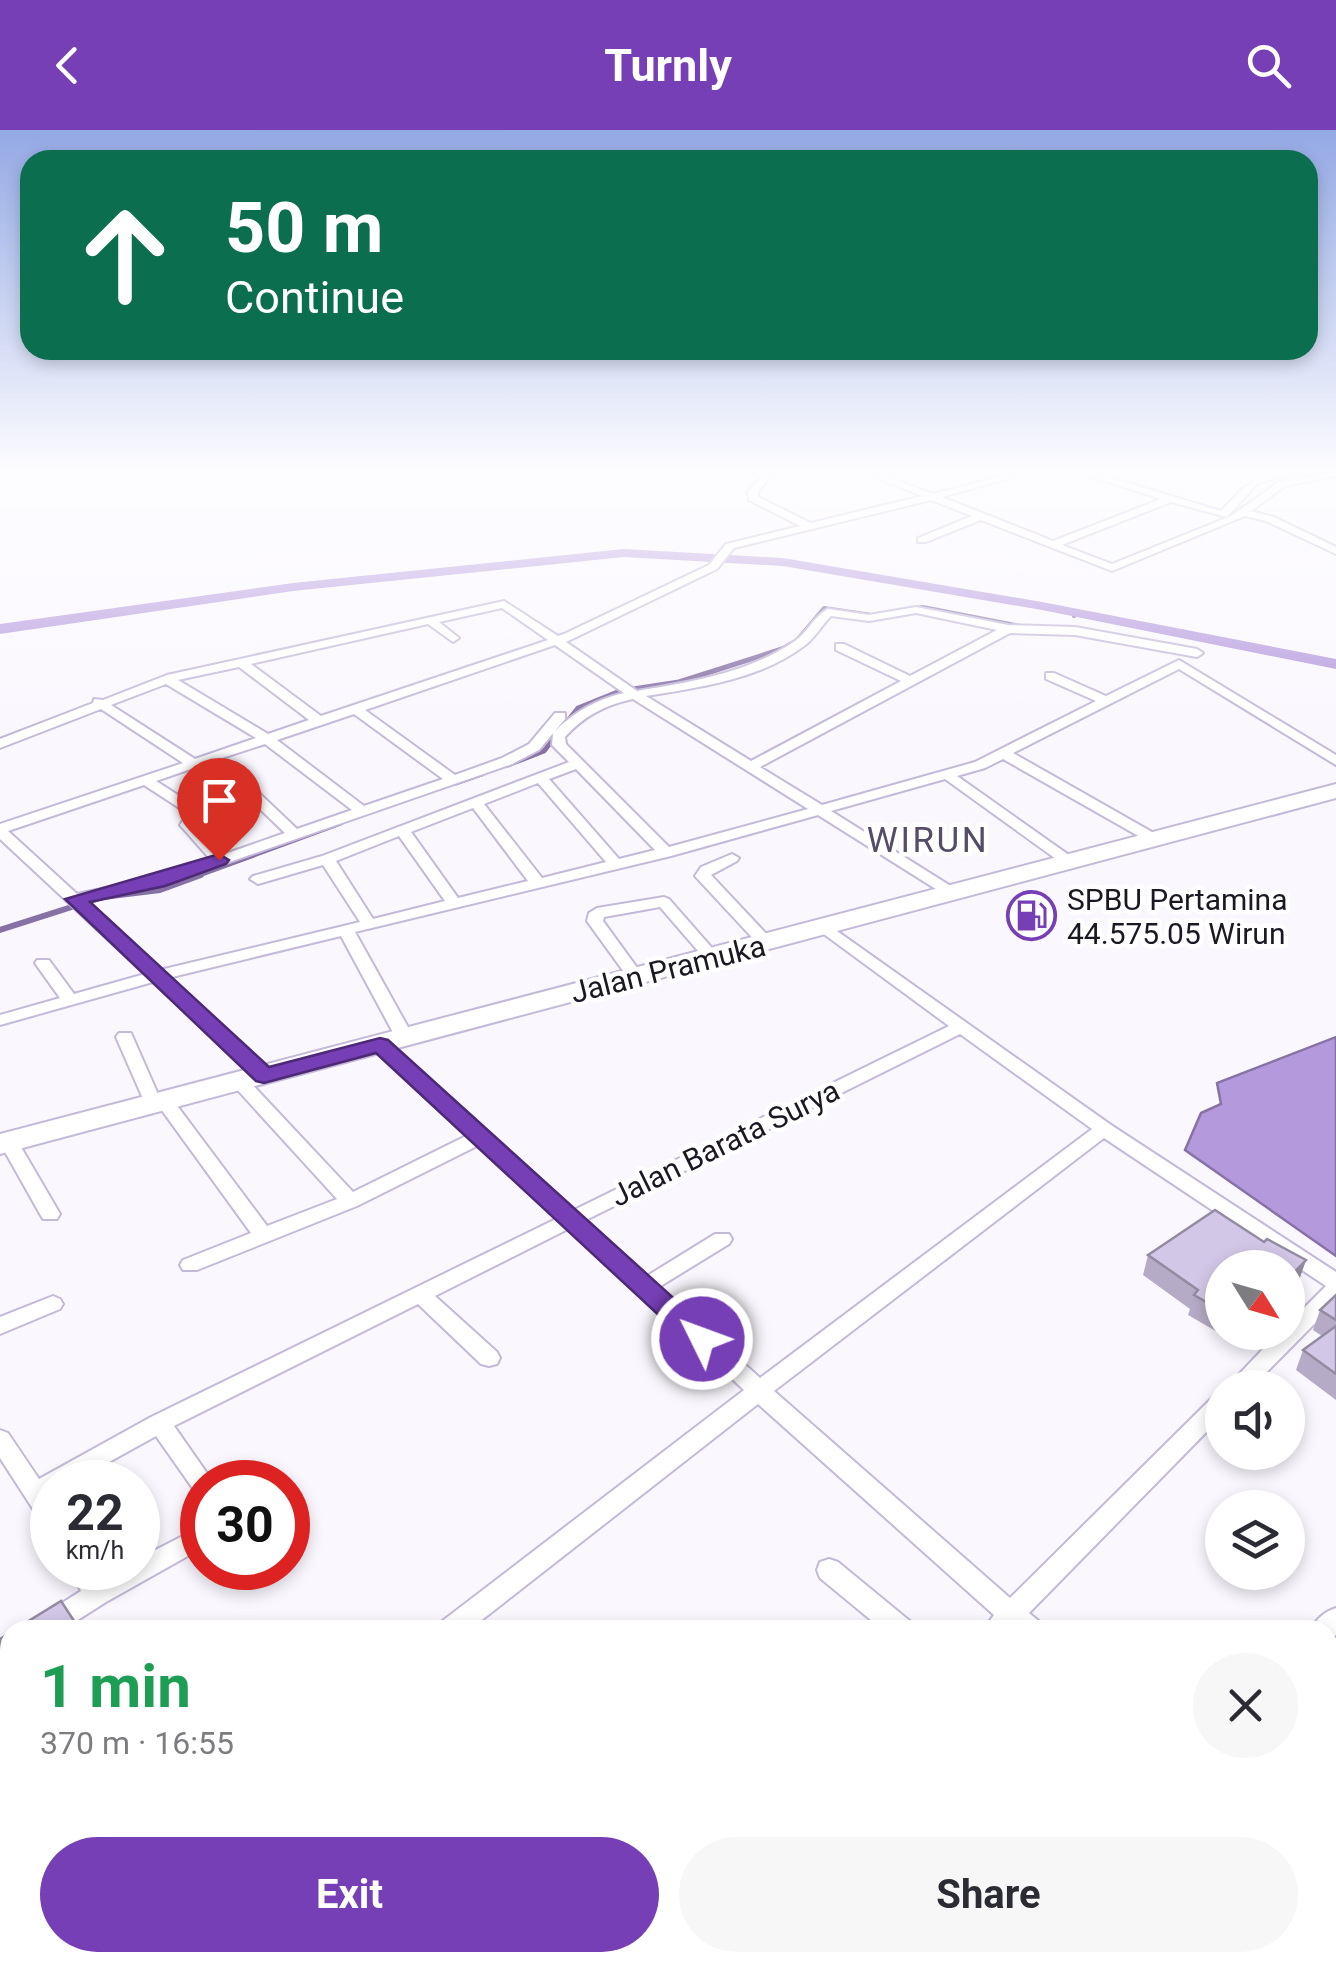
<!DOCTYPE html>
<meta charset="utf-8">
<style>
body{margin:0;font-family:Roboto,sans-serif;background:#f7f7f7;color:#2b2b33;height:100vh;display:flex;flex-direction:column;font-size:38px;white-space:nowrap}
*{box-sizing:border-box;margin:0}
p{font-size:32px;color:#7c7c81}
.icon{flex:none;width:55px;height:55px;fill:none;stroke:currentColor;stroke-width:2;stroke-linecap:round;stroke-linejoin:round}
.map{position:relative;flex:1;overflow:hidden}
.details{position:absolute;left:0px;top:1490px;width:1338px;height:352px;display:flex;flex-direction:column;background:#fff;border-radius:30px 30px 0 0;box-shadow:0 5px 15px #0003}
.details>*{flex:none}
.hud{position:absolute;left:20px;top:20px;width:1298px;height:210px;border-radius:30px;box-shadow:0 5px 15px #0003;background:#0b6e4f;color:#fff;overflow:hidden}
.needle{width:65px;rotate:127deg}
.tools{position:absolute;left:1205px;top:1120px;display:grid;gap:20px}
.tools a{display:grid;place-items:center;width:100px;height:100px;border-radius:50%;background:#fff;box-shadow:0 5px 15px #0003;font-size:50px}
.speed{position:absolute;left:30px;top:1330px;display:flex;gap:20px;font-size:50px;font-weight:700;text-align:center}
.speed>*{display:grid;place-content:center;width:130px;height:130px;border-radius:50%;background:#fff;box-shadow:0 5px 15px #0003;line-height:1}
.speed small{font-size:25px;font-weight:400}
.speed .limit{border:15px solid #d22;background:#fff;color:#111}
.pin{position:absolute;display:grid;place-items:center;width:85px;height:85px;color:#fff;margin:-102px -42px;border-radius:50% 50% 50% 0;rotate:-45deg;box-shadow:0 0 10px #0007}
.pin .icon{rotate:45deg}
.me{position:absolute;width:110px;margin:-55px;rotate:312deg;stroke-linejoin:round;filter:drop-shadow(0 0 8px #0008)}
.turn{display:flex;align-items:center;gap:35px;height:210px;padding:0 40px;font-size:45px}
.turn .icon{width:130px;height:130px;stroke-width:2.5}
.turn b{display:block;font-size:70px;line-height:85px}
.round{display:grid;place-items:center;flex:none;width:105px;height:105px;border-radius:52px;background:#f7f7f7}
.head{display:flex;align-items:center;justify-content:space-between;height:170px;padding:0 40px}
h1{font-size:60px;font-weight:700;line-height:75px;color:#1e9e55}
.action{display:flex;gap:20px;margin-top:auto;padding:20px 40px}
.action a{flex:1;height:115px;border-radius:60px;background:#773fb6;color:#fff;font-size:40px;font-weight:700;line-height:115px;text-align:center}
.action a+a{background:#f7f7f7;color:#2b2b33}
header{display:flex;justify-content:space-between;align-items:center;height:130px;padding:0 40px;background:#773fb6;color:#fff;font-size:45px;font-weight:700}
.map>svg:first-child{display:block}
.water{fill:#b499dd;stroke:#8672a5;stroke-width:2.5}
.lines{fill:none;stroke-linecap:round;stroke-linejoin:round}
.stream-far2{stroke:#8672a5;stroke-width:4}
.stream-far1{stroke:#8672a5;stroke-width:5}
.stream{stroke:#8672a5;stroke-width:6}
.canal{fill:#b499dd;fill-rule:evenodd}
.street-casing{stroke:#c4b9d8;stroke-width:4}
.secondary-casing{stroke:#c4b9d8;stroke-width:4}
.street{fill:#fff;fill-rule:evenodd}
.secondary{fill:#fff;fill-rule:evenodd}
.wall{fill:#b5abc6}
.shaded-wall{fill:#938ba1}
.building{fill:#d2c7e6;stroke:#938ba1;stroke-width:2.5}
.route{fill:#773fb6;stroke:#4d2976;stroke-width:2.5}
.labels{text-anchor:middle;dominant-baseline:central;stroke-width:9;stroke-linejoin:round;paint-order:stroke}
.poi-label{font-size:30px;fill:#1c1823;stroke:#fff;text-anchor:start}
.street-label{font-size:30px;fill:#1c1823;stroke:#fff}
.quarter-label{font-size:35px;letter-spacing:2.5px;fill:#564c67;stroke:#fff}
</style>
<header><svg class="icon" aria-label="back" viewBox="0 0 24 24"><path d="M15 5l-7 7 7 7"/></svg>Turnly<svg class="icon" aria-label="search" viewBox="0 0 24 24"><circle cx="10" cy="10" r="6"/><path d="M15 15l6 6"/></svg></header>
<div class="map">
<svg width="1336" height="1841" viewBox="0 0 1336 1841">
<rect width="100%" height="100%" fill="#faf8fe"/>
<polygon class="water" points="1336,907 1336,1126 1185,1020 1201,983 1221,974 1217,953"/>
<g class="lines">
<g class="stream-far2">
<polyline points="1074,486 1080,483"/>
<polyline points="778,521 797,510 824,478 872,485 923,477 1025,497"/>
</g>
<g class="stream-far1">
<polyline points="508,635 544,621 578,578 620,561 679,552 782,519"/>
<polyline points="456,653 482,644"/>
<polyline points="194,747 341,693"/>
</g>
<polyline class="stream" points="0,800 103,767 160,760 201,745"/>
<polygon class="canal" points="624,419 783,428 1042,472 1336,529 1336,539 1042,480 783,436 624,427 293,461 0,504 0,494 293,453"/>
<defs>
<g id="street">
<path d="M 754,341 L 763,341 L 765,344 L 791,341 L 769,348 L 758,362 L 758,367 L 811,393 L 922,366 L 861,341 L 873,341 L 933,364 L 1021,341 L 1035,341 L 942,367 L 1053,411 L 1161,369 L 1075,341 L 1088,341 L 1221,381 C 1246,355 1259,339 1298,341 L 1257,354 L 1227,387 L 1171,372 L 1062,415 L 1112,434 L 1231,386 L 1279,352 L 1336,341 L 1336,346 L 1285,356 L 1251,381 L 1274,387 L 1336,417 L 1336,424 L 1266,391 L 1245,386 L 1112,441 L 981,390 L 926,412 L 918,412 L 918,408 L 972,386 L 931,370 L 734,418 L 717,439 L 566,512 L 637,561 C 690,552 749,543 795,511 C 808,502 814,486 828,479 L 869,485 L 916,477 L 1008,495 L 1075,497 L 1197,519 L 1203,523 L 1197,527 L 1075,505 L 1010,503 L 760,637 L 822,675 L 975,632 L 1096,571 L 1046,549 L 1046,543 L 1054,543 L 1106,566 L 1179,530 L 1336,625 L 1336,635 L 1179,539 L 1013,623 L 1159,706 L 1159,712 L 1149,712 L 1003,629 L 985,638 L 957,646 L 1073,728 L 1073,734 L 1063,734 L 945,649 L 831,681 L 957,760 L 960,763 L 957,766 L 947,766 L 818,685 L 671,726 L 355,802 L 414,908 L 411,912 L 399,912 L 396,908 L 341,806 L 168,848 L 270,942 L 273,946 L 270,950 L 258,950 L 153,852 L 0,895 L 0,885 L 60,868 L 35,833 L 37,830 L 49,830 L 74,864 L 145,844 L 0,709 L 0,694 L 183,633 L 101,579 L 0,618 L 0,609 L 93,573 L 94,569 L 103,570 L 167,545 L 504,471 L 558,506 L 564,504 L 709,435 L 726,414 L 800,396 L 749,370 L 748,361 L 760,349 ZM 502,478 L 548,510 L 321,586 L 251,534 L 428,494 L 453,512 L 459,508 L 439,492 ZM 916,483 L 997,500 L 910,546 L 844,514 L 836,514 L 836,520 L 901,551 L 751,631 L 646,566 C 698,558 761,549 804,516 C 815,508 822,495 831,486 L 869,491 ZM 555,515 L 624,563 C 595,570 574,582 553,603 L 552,615 L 569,632 L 322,726 L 253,746 L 250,749 L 258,754 L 323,735 L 360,792 L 160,840 L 85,772 L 163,755 L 512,634 L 539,620 L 565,589 L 565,583 L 555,583 L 529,614 L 502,628 L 455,645 L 365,580 ZM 239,537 L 309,590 L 268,604 L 178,550 ZM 166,554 L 256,608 L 195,629 L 111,575 ZM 633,569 L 808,679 L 669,717 L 566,614 L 565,607 C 584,586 605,575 633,569 ZM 354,584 L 443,649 L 364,676 L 277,610 ZM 265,614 L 352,680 L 297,699 L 222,628 ZM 211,632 L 285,703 L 222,725 L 194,695 L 200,686 L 195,676 L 156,651 ZM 576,639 L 655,720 L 619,729 L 549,649 ZM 538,653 L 606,732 L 542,748 L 484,674 ZM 144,655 L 184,681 L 186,686 L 180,695 L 210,729 L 154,748 L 77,764 L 8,701 ZM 473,678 L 528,751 L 458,768 L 411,702 ZM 399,706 L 445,771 L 373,789 L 336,731 Z"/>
<polygon points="732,724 739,728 737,731 711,745 772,810 774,813 772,816 760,816 695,746 701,737"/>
<polygon points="664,767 669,769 719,826 717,829 705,829 660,777 604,787 603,791 643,846 641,849 629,849 587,791 589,783 597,778"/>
<path d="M 827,794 L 1111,995 L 1336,1142 L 1336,1172 L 1251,1258 L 1226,1258 L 1279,1202 L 1288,1202 L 1288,1194 L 1326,1156 L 1104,1008 L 774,1261 L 1010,1468 L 1214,1266 L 1222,1263 L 1222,1286 L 1029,1483 L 1040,1492 L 1044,1500 L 983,1500 L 994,1485 L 758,1274 L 469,1500 L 437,1500 L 441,1492 L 744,1260 L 570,1098 L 435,1166 L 497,1222 L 500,1228 L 497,1234 L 489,1236 L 481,1234 L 418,1174 L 174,1296 L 213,1352 L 202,1352 L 202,1363 L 194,1360 L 156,1306 L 73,1352 L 52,1352 L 52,1364 L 50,1366 L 52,1370 L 52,1399 L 44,1396 L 0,1328 L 0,1300 L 8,1303 L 39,1349 L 151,1287 L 558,1088 L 479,1015 L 357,1076 L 197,1140 L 183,1140 L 180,1135 L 183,1130 L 251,1103 L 161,979 L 148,980 L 116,907 L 119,903 L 131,903 L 160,969 L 172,969 L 267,1096 L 337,1069 L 234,956 L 231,952 L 234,948 L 246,948 L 353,1062 L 468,1005 L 374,919 L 371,915 L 380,910 L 386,911 L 574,1080 L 949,896 L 821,802 L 819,799 ZM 960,904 L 1092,999 L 760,1248 L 659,1157 L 729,1114 L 732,1109 L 729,1104 L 715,1104 L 647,1146 L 586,1090 Z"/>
<polygon points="9,1006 18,1012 60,1084 57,1089 43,1089 40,1084 0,1013 2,1008"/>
<polygon points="53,1166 60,1169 63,1174 60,1179 0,1204 0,1187"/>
<polygon points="202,1396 202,1418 106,1472 62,1500 28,1500 32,1492 81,1461 69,1438 94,1438 101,1449 122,1438 138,1438 138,1429"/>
<polygon points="829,1429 838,1432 911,1492 915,1500 883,1500 820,1448 817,1440 820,1432"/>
<path d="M 1336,1478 L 1336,1505 L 1328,1510 L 1328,1500 L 1311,1500 C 1316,1489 1324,1482 1336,1478 Z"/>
<polygon points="1328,1519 1336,1522 1336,1550 1328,1547"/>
<polygon points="1328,1744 1336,1748 1336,1781 1328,1777"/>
<polygon points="16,1832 54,1832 50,1841 13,1841"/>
<polygon points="233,1832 268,1832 271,1841 237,1841"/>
<polygon points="1010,1832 1044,1832 1040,1841 1007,1841"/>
<polygon points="1137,1832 1172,1832 1175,1841 1141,1841"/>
</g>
<polygon id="secondary" points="1336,654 1336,668 0,1024 0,1004"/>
</defs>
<use href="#street" class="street-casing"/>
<use href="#secondary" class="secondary-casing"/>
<use href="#street" class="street"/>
<use href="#secondary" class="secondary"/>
</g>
<g class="wall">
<polygon points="1264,1112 1306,1130 1299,1150 1222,1138 1222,1202 1260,1202 1245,1218 1188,1185 1190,1179 1143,1145 1148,1125"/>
<polygon points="1336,1165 1336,1270 1296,1240 1303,1220 1322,1206 1313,1200 1320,1180"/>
</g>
<g class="shaded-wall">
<polygon points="1306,1130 1299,1150 1288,1162 1288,1149"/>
<polygon points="1250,1202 1260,1202 1245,1218"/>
<polygon points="10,1629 10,1666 0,1673 0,1636"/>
</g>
<g class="building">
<polygon points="1215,1080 1264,1112 1267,1109 1306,1130 1288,1149 1288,1138 1222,1138 1222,1181 1194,1165 1198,1160 1148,1125"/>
<polygon points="1336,1165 1336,1190 1320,1180"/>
<polygon points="1336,1196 1336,1244 1303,1220"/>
<polygon points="61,1471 80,1500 14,1500"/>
<polygon points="10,1503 10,1629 0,1636 0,1509"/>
</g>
<linearGradient id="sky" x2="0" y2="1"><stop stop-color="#93a9e4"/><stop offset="0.57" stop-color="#fdfcff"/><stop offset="1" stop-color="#fdfcff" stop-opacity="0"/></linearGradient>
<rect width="1336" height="598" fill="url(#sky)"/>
<polygon class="route" points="219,724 229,730 226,734 165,756 90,772 269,937 380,908 388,910 711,1202 715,1209 711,1216 692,1216 376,923 264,953 256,951 65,769"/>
<defs>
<symbol id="fuel-ring" viewBox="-11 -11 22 22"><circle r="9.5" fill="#fff" stroke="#773fb6" stroke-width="1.5"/><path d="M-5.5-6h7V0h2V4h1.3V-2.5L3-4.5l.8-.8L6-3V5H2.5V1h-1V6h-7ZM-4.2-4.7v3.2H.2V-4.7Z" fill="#773fb6"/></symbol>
</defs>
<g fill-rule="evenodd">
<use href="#fuel-ring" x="1004" y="758" width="55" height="55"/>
</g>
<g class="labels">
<g class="poi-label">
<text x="1067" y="769">SPBU Pertamina<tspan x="1067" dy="34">44.575.05 Wirun</tspan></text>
</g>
<g class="street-label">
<text transform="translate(668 839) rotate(-14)">Jalan Pramuka</text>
<text transform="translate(725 1013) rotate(-26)">Jalan Barata Surya</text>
</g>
<g class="quarter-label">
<text x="928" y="710">WIRUN</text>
</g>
</g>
</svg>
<div class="tools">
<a><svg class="needle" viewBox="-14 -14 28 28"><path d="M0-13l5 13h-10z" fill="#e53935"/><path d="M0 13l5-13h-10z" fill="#7c7c81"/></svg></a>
<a><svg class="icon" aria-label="sound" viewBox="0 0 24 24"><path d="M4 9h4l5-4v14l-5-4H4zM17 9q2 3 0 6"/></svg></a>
<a><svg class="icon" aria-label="layers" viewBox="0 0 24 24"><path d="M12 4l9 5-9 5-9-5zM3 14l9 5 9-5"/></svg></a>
</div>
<div class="speed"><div>22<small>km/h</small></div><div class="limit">30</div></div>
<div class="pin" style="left:219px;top:730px;background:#d93025"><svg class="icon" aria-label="arrive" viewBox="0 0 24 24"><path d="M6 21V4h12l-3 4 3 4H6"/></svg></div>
<svg class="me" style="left:702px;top:1209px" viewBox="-20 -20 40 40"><circle r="17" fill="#773fb6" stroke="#fff" stroke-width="3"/><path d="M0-11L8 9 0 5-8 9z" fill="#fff"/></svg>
<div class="hud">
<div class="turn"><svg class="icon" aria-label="ahead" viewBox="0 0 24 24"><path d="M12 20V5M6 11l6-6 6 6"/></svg><div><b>50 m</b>Continue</div></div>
</div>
<section class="details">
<div class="head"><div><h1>1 min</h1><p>370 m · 16:55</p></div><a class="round"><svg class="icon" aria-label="close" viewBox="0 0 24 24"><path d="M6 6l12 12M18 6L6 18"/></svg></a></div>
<div class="action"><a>Exit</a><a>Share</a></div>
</section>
</div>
